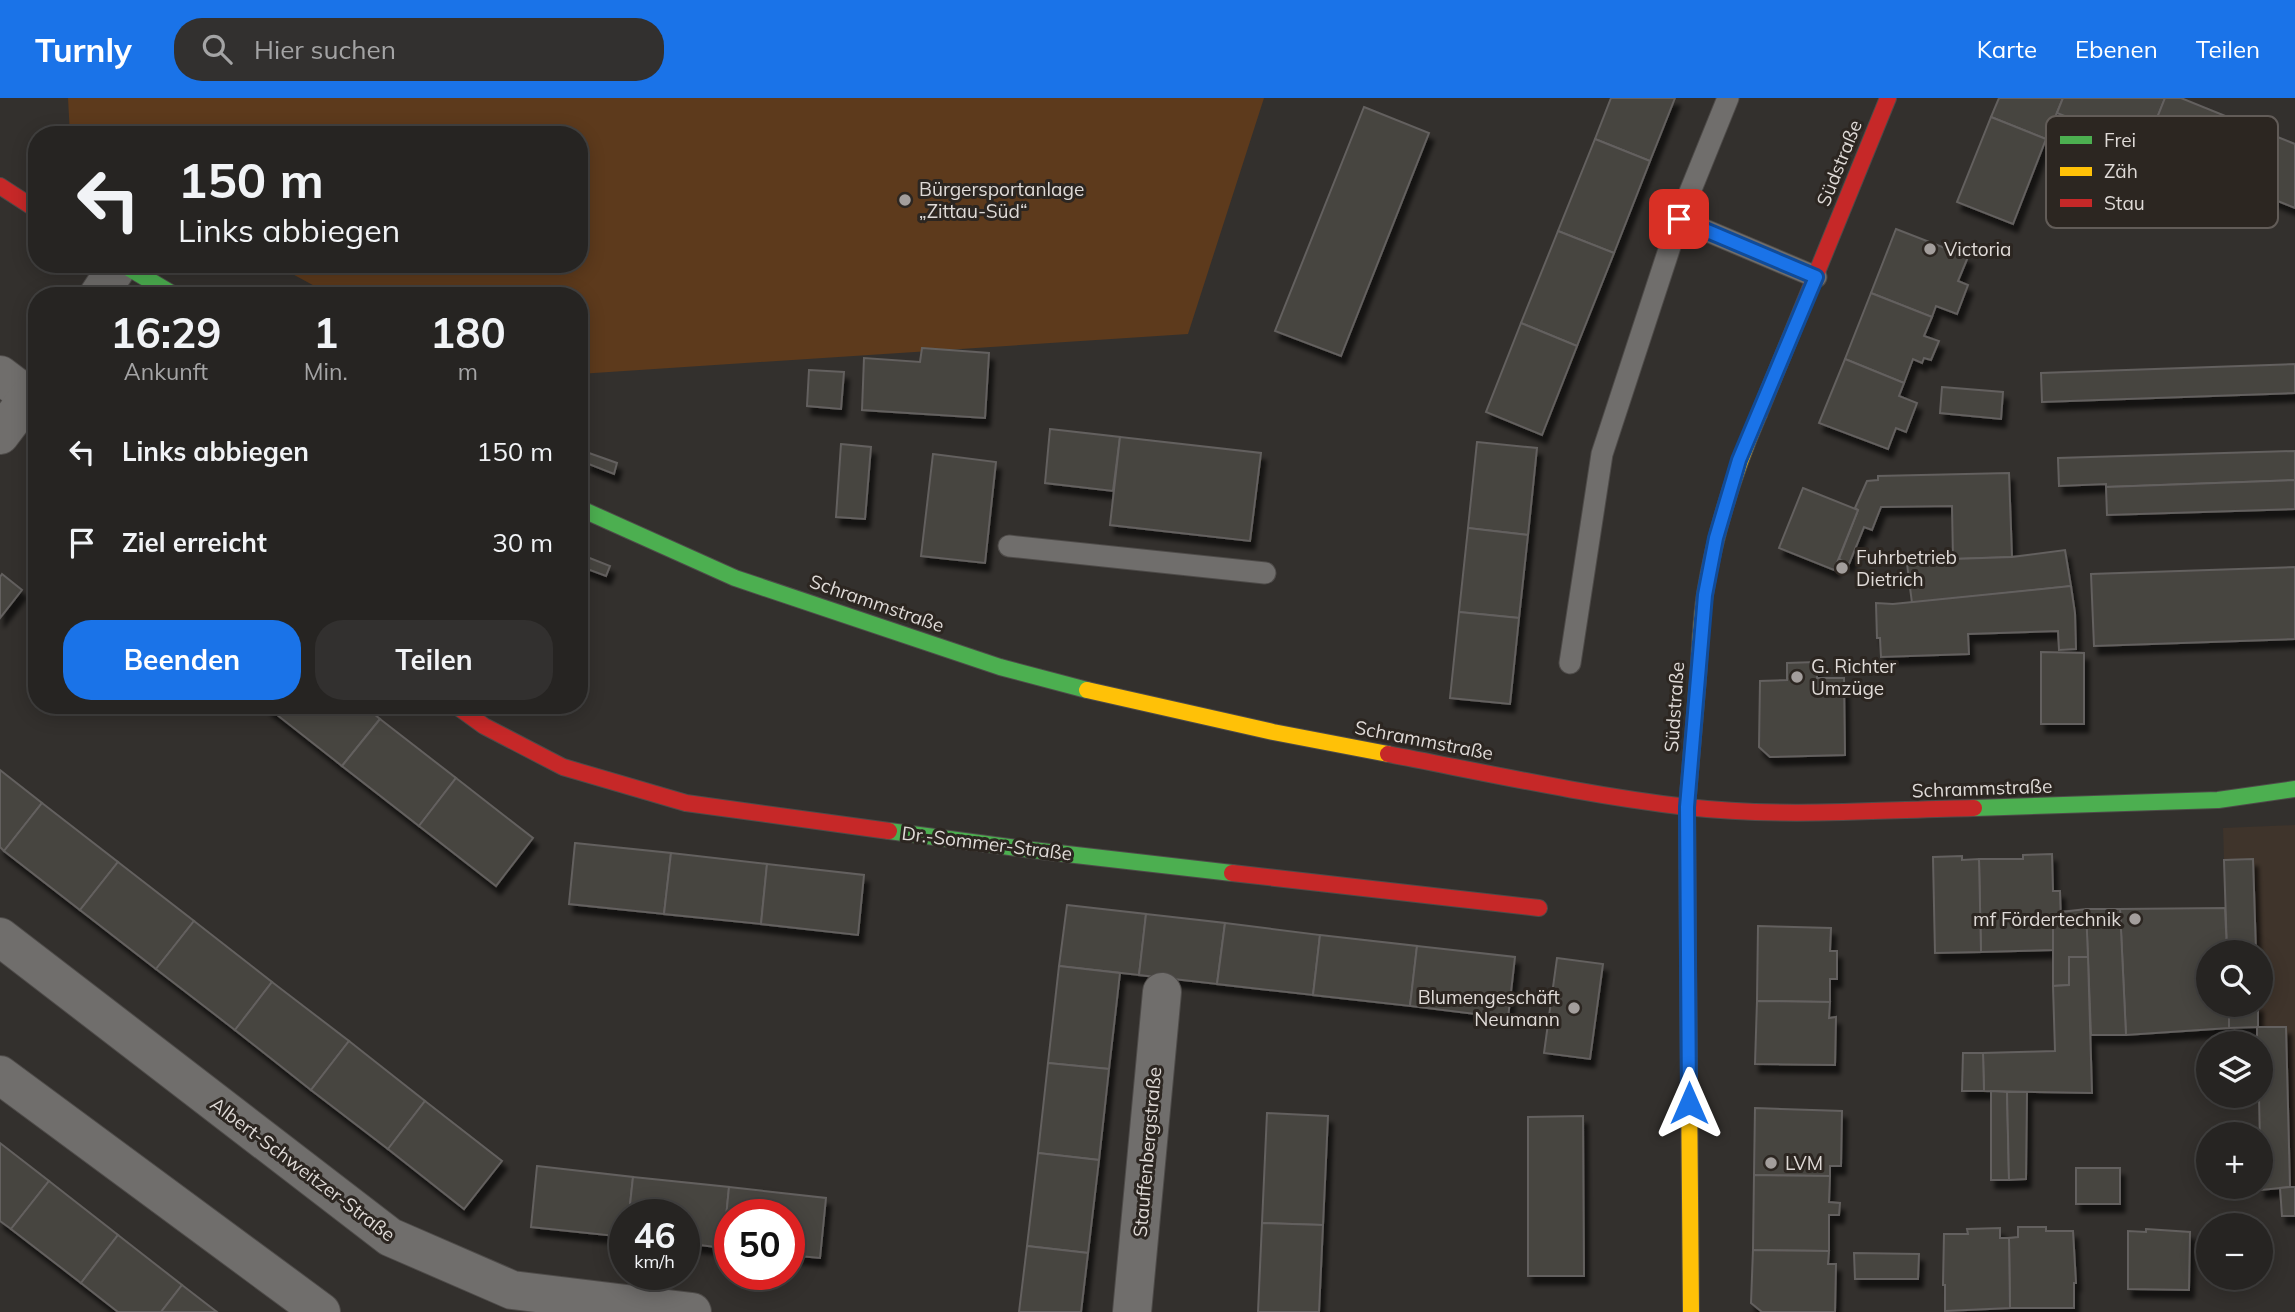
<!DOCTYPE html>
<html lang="de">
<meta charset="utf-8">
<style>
body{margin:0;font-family:Mulish,sans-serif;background:#32302f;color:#f1f3f6;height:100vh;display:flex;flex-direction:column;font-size:26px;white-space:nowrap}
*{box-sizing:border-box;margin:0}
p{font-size:23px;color:#a4a4a5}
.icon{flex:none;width:38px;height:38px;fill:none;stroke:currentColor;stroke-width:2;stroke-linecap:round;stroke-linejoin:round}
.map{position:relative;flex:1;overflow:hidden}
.panel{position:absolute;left:28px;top:189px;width:560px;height:427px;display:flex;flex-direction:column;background:#262422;border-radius:28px;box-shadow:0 4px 18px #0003,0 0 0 2px #424140}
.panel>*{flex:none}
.top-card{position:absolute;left:28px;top:28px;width:560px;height:147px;border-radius:28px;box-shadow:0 4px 18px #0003,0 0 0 2px #424140;background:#262422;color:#f1f3f6;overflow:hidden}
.tools{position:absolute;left:2196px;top:842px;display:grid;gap:14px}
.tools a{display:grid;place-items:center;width:77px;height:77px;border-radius:50%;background:#262422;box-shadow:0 4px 18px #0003,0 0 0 2px #424140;font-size:35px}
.speed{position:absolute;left:609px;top:1101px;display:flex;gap:14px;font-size:35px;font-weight:700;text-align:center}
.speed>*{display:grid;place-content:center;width:91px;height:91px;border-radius:50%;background:#262422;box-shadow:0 4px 18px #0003,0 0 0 2px #424140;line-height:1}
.speed small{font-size:18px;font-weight:400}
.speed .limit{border:10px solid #d22;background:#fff;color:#111}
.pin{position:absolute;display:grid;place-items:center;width:60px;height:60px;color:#fff;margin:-30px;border-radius:14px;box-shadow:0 4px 10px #0006}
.me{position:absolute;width:77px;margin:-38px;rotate:0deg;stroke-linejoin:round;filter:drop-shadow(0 0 5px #0008)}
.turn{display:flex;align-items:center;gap:24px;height:147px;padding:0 35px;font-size:32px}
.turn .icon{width:91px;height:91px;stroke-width:2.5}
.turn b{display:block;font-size:49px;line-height:60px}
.eta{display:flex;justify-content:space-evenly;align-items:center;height:119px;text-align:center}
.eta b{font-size:42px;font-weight:700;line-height:49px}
.action{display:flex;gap:14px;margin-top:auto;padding:14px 35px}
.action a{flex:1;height:80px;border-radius:28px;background:#1a73e8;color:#fff;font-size:28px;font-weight:700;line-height:80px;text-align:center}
.action a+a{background:#32302f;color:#f1f3f6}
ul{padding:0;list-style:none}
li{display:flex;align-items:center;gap:21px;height:91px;padding:0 35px}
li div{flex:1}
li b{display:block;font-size:26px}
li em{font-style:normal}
header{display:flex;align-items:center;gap:42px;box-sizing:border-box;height:98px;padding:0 35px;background:#1a73e8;color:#fff}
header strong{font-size:33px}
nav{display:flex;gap:38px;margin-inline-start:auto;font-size:24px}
.search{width:490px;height:63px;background:#32302f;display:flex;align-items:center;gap:18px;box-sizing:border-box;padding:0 24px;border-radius:28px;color:#a4a4a5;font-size:26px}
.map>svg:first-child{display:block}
.built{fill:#3f342b}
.green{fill:#5d3a1c}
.building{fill:#474441;stroke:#63605e;stroke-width:2;filter:url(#shadow)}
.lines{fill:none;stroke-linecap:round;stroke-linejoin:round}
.lane-casing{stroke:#4e4b49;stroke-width:23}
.street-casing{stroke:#4e4b49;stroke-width:40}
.fast-casing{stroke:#4e4b49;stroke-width:18}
.slow-casing{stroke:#4e4b49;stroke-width:18}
.jam-casing{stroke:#4e4b49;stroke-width:18}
.lane{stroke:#706e6c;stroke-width:21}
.street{stroke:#706e6c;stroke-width:38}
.fast{stroke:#4caf50;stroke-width:16}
.slow{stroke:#ffc107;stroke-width:16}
.jam{stroke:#c62828;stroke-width:16}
.route-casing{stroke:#114b97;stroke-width:18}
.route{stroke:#1a73e8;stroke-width:12}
.poi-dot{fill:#a39e9c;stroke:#2c2621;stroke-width:2.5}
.labels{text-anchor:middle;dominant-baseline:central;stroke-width:6;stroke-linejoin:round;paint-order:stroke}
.street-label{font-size:19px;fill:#dfdad7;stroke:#2c2621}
.poi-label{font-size:19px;fill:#dfdad7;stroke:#2c2621;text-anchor:start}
.key{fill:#2c2621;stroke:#625c58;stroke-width:2}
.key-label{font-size:19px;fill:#dfdad7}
</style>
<header>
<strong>Turnly</strong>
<div class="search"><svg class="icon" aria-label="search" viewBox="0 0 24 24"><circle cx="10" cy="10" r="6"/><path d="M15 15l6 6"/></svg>Hier suchen</div>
<nav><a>Karte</a><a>Ebenen</a><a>Teilen</a></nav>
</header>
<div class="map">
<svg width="2295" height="1214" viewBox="0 0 2295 1214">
<defs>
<filter id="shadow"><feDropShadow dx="4.5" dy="8" stdDeviation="2" flood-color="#0009"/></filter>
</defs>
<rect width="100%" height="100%" fill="#33302d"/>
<polygon class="built" points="2295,727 2295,1118 2282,1118 2280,1091 2261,1092 2259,998 2261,998 2261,945 2257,945 2257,929 2229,930 2229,907 2261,906 2261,854 2227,854 2223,730"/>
<polygon class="green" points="68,0 1264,0 1188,236 579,276 579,198 537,198 535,188 333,198 274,166 579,166 579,37 70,37"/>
<g class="building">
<polygon points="1611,0 1675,0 1650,63 1595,41"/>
<polygon points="1999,0 2063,0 2046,41 1991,19"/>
<polygon points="2063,0 2165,0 2145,50 2057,15"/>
<polygon points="2165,0 2181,0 2265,34 2243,89 2145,50"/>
<polygon points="1364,9 1429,35 1341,258 1275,233"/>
<polygon points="1991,19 2046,41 2013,126 1957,104"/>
<polygon points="2265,34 2295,46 2295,110 2243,89"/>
<polygon points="1595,41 1650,63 1614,155 1558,133"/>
<polygon points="1896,131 1968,159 1958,183 1968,187 1957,216 1936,208 1932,219 1871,195"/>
<polygon points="1558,133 1614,155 1577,248 1521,225"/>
<polygon points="1871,195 1932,219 1924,238 1939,243 1931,262 1924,260 1922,265 1913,261 1904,285 1845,261"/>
<polygon points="1521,225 1577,248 1542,337 1486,314"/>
<polygon points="922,250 989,255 985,320 862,312 864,260 920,264"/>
<polygon points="1845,261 1904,285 1899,298 1917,305 1906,334 1896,330 1888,351 1819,325"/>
<polygon points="2295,266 2295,295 2042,304 2041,275"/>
<polygon points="809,272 844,274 841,311 807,308"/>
<polygon points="1942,289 2003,294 2001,321 1940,315"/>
<polygon points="1050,331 1120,339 1113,393 1045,385"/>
<polygon points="1120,339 1261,355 1250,443 1110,427"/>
<polygon points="1477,344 1537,350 1528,437 1468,430"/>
<polygon points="841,346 871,349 865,421 836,419"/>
<polygon points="2295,353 2295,382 2106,389 2106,386 2059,388 2058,360"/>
<polygon points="589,355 617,365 614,376 586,365"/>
<polygon points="933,356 996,364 985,465 921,458"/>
<polygon points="2009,375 2012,459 1953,461 1952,408 1881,409 1872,432 1864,429 1849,466 1839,461 1858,412 1855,410 1867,383 1878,382 1878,378"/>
<polygon points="2295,382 2295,411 2107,417 2106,389"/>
<polygon points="1803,390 1858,412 1834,472 1779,450"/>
<polygon points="1468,430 1528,437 1519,520 1459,514"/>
<polygon points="2065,452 2071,488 1912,505 1907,466 1953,461 2012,459"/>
<polygon points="582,457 610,468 606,478 579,468"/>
<polygon points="2295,469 2295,541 2094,548 2091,476"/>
<polygon points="2,476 22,492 0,520 0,479"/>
<polygon points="2071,488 2075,515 2076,551 2059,552 2058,533 1968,536 1969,556 1881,559 1880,540 1877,540 1876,505 1893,506"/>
<polygon points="1459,514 1519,520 1510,606 1450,600"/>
<polygon points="2041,554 2084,555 2084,626 2041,626"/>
<polygon points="1816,564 1817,580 1844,580 1845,657 1770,659 1759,649 1760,583 1787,582 1787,565"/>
<polygon points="268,607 363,607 380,621 342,668 267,609"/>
<polygon points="380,621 456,680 419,728 342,668"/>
<polygon points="0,672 42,705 4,753 0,749"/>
<polygon points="456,680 533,740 496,788 419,728"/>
<polygon points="42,705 118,764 80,812 4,753"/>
<polygon points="575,745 671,755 664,816 569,806"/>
<polygon points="671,755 767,766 761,826 664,816"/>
<polygon points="2052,756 2053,793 2060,793 2061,823 2053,823 2053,852 1981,854 1979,761 2023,761 2023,757"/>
<polygon points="1962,758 1962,762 1979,761 1981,854 1935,855 1933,759"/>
<polygon points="2253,761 2256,854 2227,854 2224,762"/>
<polygon points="118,764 194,823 156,871 80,812"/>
<polygon points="767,766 864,777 858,837 761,826"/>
<polygon points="1067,807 1146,816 1139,877 1059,868"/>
<polygon points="2225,810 2227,854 2208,854 2208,906 2229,906 2229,930 2126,937 2120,811"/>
<polygon points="2086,811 2120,811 2126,937 2091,937"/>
<polygon points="2086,811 2088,859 2069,859 2069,887 2053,888 2053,823 2061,823 2061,814"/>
<polygon points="1146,816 1225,825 1217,886 1139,877"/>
<polygon points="194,823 272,884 235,932 156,871"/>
<polygon points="1225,825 1320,837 1313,897 1217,886"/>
<polygon points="1758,828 1831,830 1830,853 1837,853 1837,881 1830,881 1830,904 1757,903"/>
<polygon points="1320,837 1417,848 1410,908 1313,897"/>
<polygon points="1417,848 1515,859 1508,920 1410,908"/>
<polygon points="2069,859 2088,859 2092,995 1984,993 1983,955 2055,953 2053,888 2069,887"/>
<polygon points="1557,860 1603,866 1590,961 1544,955"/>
<polygon points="1059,868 1120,875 1109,971 1048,965"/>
<polygon points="272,884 349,943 311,992 235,932"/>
<polygon points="1757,903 1830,904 1829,920 1836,919 1835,967 1755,966"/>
<polygon points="2229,906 2258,906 2258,929 2229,930"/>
<polygon points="2257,929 2286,929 2290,1089 2261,1092 2259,998 2261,998 2261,945 2257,945"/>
<polygon points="349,943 425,1003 388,1051 311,992"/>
<polygon points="1963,955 1983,955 1984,993 1962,993"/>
<polygon points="1048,965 1109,971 1099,1062 1038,1055"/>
<polygon points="1991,993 2007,994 2009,1082 1991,1082"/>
<polygon points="2007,994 2027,994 2026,1081 2009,1082"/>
<polygon points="425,1003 502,1063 464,1111 388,1051"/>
<polygon points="1755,1010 1842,1013 1841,1068 1830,1068 1830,1078 1754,1077"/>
<polygon points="1267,1015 1328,1018 1323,1127 1262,1125"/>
<polygon points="1583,1018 1584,1178 1528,1178 1528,1019"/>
<polygon points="0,1045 49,1083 11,1131 0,1123"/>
<polygon points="1038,1055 1099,1062 1088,1155 1027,1148"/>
<polygon points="537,1068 633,1079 629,1116 625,1116 625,1139 531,1129"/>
<rect x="2076" y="1070" width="44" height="36"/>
<polygon points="1754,1077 1830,1078 1829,1104 1840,1105 1839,1117 1829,1117 1829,1153 1753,1152"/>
<polygon points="633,1079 729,1089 723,1150 684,1145 684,1116 629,1116"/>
<polygon points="49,1083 118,1137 81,1185 11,1131"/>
<polygon points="729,1089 826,1100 820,1160 789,1157 789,1116 730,1116 730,1150 723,1150"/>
<polygon points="2290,1089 2295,1089 2295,1118 2282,1118 2280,1090"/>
<polygon points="1262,1125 1323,1127 1319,1214 1258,1214"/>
<polygon points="2018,1129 2046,1129 2046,1133 2073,1133 2076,1185 2074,1185 2074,1210 2010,1210 2009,1140 2018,1139"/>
<polygon points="2000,1130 2000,1140 2009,1140 2010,1210 1945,1213 1945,1187 1943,1187 1944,1136 1968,1136 1967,1131"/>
<polygon points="2146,1131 2190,1134 2189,1192 2128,1191 2128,1133 2146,1134"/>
<polygon points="118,1137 182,1187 161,1214 118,1214 81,1185"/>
<polygon points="1027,1148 1088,1155 1081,1214 1019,1214"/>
<polygon points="1753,1152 1829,1153 1828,1166 1836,1166 1835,1214 1762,1214 1751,1205"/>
<polygon points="1854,1155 1919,1156 1918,1181 1855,1181"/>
<polygon points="182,1187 217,1214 161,1214"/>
</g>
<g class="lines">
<defs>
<g id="lane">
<polyline points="1679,121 1816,179"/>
<polyline points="1009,448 1265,475"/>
<polyline points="1570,565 1602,356 1679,121 1728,0"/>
</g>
<g id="street">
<polyline points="98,198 119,166"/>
<polyline points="0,277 37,305"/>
<polyline points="0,337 37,288"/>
<polyline points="0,839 390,1139 512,1192 692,1214"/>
<polyline points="0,977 321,1214"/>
<polyline points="1132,1214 1162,894"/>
</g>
<g id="fast">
<polyline points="122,166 176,198"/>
<polyline points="579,410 735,480 1000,569 1087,592"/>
<polyline points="1974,710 2218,702 2295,691"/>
<polyline points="889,733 1032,752 1232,775"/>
<polyline points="1688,869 1687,709 1697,592"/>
</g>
<g id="slow">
<polyline points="1087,592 1273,634 1388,656"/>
<path d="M 1697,592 C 1700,560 1700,527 1705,496 C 1715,434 1734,374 1759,316"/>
<polyline points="1688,869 1691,1214"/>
</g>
<g id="jam">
<polyline points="0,88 37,112"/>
<polyline points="1759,316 1888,0"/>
<polyline points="455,607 484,628 563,669 686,705 889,733"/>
<path d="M 1388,656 C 1487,675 1586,697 1687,709 C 1782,720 1879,712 1974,710"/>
<polyline points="1232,775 1539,810"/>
</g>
</defs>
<use href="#lane" class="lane-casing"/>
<use href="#street" class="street-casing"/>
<use href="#fast" class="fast-casing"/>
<use href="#slow" class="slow-casing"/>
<use href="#jam" class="jam-casing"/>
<use href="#lane" class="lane"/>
<use href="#street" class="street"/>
<use href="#fast" class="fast"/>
<use href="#slow" class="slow"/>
<use href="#jam" class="jam"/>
</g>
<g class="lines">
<defs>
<polyline id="route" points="1679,121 1816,179 1739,362 1716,440 1705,497 1687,709 1689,1005"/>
</defs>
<use href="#route" class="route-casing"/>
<use href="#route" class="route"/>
</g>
<g class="poi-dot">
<circle cx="905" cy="102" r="7"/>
<circle cx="1930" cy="151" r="7"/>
<circle cx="1842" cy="470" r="7"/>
<circle cx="1797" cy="579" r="7"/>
<circle cx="2135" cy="821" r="7"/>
<circle cx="1574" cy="910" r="7"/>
<circle cx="1771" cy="1065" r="7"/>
</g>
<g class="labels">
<g class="street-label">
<text transform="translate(1839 65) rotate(-68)">Südstraße</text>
<text transform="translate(877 505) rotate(19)">Schrammstraße</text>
<text transform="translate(1674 609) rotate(-86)">Südstraße</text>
<text transform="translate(1424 642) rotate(11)">Schrammstraße</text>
<text transform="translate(1982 690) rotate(-2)">Schrammstraße</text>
<text transform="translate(987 745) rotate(7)">Dr.-Sommer-Straße</text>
<text transform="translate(1147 1054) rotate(-85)">Stauffenbergstraße</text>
<text transform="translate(303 1071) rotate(37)">Albert-Schweitzer-Straße</text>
</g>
<g class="poi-label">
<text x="919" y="91">Bürgersportanlage<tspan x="919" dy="22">„Zittau-Süd“</tspan></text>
<text x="1944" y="151">Victoria</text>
<text x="1856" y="459">Fuhrbetrieb<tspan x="1856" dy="22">Dietrich</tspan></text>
<text x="1811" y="568">G. Richter<tspan x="1811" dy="22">Umzüge</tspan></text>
<text x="2121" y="821" text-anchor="end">mf Fördertechnik</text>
<text x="1560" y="899" text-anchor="end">Blumengeschäft<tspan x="1560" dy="22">Neumann</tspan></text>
<text x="1785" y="1065">LVM</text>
</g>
</g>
<rect x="2046" y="18" width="232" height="112" rx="10" class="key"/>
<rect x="2060" y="38" width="32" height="8" fill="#4caf50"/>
<rect x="2060" y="69" width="32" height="9" fill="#ffc107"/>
<rect x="2060" y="101" width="32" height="8" fill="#c62828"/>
<g class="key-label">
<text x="2104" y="49">Frei</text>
<text x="2104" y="80">Zäh</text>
<text x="2104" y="112">Stau</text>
</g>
</svg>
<div class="tools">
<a><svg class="icon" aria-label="search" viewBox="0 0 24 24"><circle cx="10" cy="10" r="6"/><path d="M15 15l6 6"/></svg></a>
<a><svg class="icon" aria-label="layers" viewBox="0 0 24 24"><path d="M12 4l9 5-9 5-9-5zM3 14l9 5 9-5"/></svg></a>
<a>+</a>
<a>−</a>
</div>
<div class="speed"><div>46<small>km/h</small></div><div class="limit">50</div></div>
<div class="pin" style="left:1679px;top:121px;background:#d93025"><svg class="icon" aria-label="arrive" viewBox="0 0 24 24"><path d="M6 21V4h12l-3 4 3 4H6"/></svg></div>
<svg class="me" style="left:1689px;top:1005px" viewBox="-20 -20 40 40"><path d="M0-17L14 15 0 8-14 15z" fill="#1a73e8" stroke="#fff" stroke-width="4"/></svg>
<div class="top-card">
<div class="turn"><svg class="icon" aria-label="left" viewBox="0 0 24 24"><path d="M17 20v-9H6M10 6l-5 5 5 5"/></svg><div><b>150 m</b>Links abbiegen</div></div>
</div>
<section class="panel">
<div class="eta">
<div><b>16:29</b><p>Ankunft</p></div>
<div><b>1</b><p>Min.</p></div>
<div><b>180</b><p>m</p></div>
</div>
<ul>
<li><svg class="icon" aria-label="left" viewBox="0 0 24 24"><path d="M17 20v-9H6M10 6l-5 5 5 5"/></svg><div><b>Links abbiegen</b></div><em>150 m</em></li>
<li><svg class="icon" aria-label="arrive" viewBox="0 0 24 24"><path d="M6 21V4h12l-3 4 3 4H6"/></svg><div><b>Ziel erreicht</b></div><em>30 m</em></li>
</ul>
<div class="action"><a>Beenden</a><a>Teilen</a></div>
</section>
</div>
